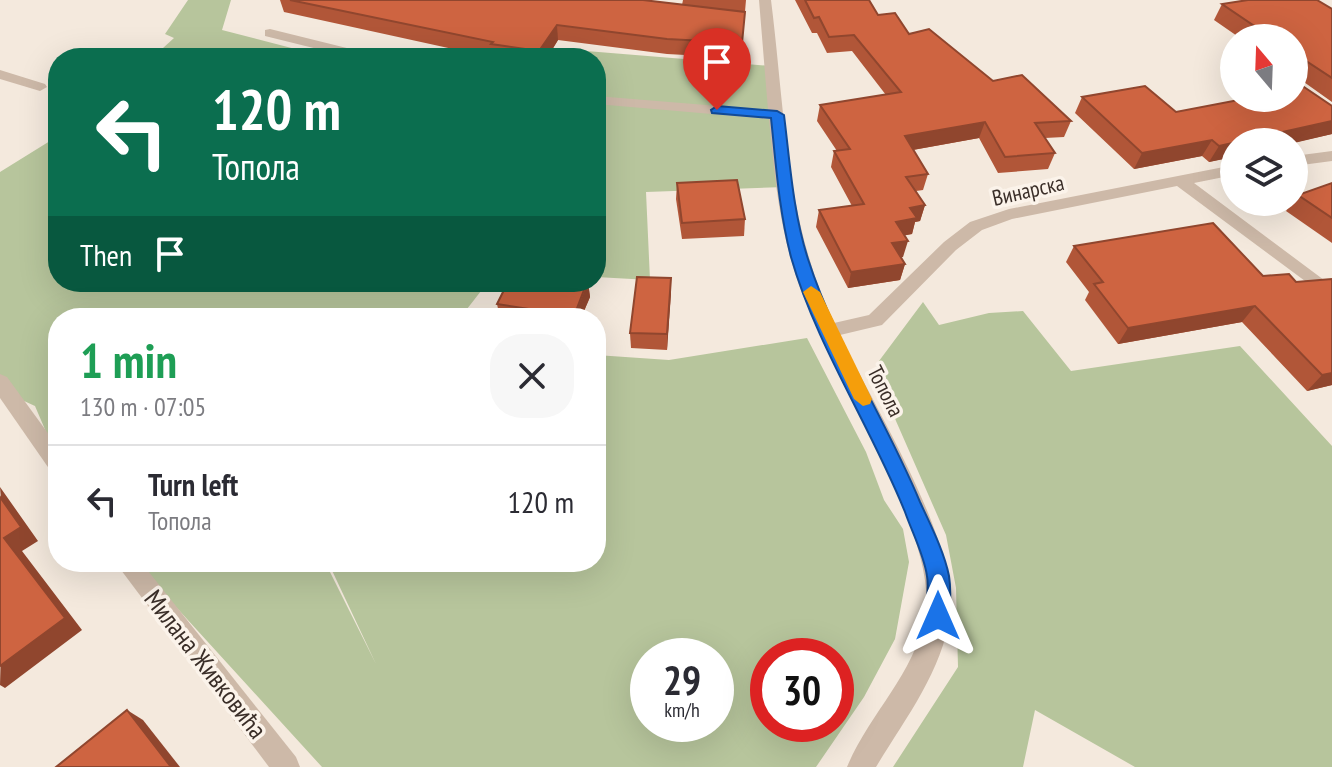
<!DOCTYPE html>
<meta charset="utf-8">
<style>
body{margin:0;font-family:"PT Sans Narrow",sans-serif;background:#f7f7f7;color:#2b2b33;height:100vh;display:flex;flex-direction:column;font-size:30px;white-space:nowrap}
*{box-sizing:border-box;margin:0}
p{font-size:26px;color:#7c7c81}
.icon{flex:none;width:44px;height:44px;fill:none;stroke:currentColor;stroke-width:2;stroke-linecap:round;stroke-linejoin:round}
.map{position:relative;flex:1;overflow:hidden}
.details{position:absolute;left:48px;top:308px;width:558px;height:264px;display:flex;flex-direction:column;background:#fff;border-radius:32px;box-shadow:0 8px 32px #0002}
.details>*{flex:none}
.banner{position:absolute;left:48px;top:48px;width:558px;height:244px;border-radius:32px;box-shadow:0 8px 32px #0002;background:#0b6e4f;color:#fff;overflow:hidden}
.needle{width:52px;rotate:341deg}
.controls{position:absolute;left:1220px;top:24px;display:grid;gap:16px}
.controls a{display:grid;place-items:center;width:88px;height:88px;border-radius:50%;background:#fff;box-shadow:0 8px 32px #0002;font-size:40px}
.speed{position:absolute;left:630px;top:638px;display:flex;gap:16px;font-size:40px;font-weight:700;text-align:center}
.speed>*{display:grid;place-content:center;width:104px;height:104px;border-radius:50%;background:#fff;box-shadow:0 8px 32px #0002;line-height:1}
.speed small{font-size:20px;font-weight:400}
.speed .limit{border:12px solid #d22;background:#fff;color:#111}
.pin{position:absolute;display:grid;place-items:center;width:68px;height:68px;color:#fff;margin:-82px -34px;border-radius:50% 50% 50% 0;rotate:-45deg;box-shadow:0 0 8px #0007}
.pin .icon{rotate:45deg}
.me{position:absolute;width:88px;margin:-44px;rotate:0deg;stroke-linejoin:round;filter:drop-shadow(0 0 6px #0008)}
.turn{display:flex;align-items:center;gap:28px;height:168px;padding:0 32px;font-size:36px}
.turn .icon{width:104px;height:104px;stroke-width:2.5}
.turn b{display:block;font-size:56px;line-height:68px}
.then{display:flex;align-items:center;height:76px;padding:0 32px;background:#0003;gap:16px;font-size:30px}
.round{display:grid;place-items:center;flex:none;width:84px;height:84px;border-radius:32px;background:#f7f7f7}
.headline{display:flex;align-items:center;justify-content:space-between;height:136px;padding:0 32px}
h1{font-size:48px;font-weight:700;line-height:60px;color:#1e9e55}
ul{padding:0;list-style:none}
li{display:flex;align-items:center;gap:24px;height:112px;padding:0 32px;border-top:2px solid #e1e1e2}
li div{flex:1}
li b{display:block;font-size:30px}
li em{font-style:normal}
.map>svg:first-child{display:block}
.green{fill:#b7c59c;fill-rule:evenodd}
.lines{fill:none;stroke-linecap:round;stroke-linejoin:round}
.street{fill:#cdb9a8;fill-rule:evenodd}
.wall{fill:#b15638}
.shaded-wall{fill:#90462e}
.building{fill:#ce6441;stroke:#90462e;stroke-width:2}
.route{fill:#1a73e8;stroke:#114b97;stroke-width:2}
.slow{fill:#f59e0b}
.labels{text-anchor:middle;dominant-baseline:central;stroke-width:7;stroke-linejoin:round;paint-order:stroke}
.street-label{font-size:22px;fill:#3a2e28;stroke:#fbf3ea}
.near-street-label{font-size:26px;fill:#3a2e28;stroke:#fbf3ea}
</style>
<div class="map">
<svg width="1332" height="767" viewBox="0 0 1332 767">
<rect width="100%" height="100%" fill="#f4e9dd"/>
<g class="green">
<polygon points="188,0 231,0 222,30 330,58 152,58 174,38 165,34"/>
<polygon points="574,50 771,66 785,187 646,192 650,280 596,277 596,58 572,58"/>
<polygon points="58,136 58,282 488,282 460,318 58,318 58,460 35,406 0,390 0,172"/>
<polygon points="923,302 939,325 989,313 1023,311 1071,371 1240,346 1332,446 1332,767 1135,767 1035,710 1023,767 893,767 958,667 956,588 946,535 896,421 876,365"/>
<path d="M 807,338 L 866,452 L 884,500 L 903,529 L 909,562 L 895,639 L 864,697 L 816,767 L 322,767 L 135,562 L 325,562 L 376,664 L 328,562 L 596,562 L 596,355 L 669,360 ZM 648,656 L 716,656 L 716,724 L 648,724 ZM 768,656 L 836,656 L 836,724 L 768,724 Z"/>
</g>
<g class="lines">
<g class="street">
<path d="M 759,0 L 771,0 C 785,110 785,221 834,323 L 869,315 L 944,242 L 970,222 L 1009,209 L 1234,165 L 1234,175 L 1194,183 L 1332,286 L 1332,301 L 1177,186 L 1012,219 L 982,230 L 956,250 L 882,325 L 840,335 C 871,402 961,545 950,615 C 942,672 905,719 876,767 L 847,767 C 869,714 914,675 925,617 C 941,537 829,368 799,285 C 780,232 774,175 769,119 L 596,104 L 596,96 L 768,110 Z"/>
<polygon points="270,29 375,55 377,58 354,58 265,36 265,30"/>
<polygon points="0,70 45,84 47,87 40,91 0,79"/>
<polygon points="1332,151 1332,161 1294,166 1294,156"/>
<polygon points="0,374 7,377 58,447 58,473 50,470 0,398"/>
<polygon points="115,562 141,562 296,757 300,767 269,767"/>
</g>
</g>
<g class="wall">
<polygon points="280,0 643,0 682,5 683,0 746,0 741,58 667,54 558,40 547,58 494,58 284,12"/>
<polygon points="795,0 869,0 878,15 909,34 993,81 1071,121 1064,137 1045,138 1055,153 1048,169 998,173 979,138 913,150 928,174 923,190 916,191 925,205 920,221 915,222 912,234 904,235 903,257 901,257 905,264 900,280 848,288 816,227 819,210 852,206 831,167 834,151 837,151 817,121 820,105 886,95 852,51 827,53 817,33 812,33"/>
<polygon points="1222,4 1332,9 1332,102 1294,75 1294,38 1240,38 1214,20"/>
<polygon points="1082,97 1176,112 1332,134 1209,162 1202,156 1134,169 1075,113"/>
<polygon points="677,183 745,219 744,236 682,239 676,199"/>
<polygon points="1332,183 1332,243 1286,211 1298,195"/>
<polygon points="1213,223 1332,385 1307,391 1242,322 1118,344 1085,300 1089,292 1066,262 1074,246"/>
<polygon points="671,278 667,350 631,348 630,333"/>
<polygon points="588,282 590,297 581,318 500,318 497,304"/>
</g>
<g class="shaded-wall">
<polygon points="557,25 558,40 547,58 540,58 539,51"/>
<polygon points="1332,121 1332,134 1294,143 1238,142"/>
<polygon points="985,122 979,138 901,152 905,136"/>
<polygon points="1212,140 1202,156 1134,169 1142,153"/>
<polygon points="1234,143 1234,157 1209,162 1219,146"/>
<polygon points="925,205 920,221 915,222 912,234 892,238 896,222 910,208"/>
<polygon points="908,241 903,257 888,259 892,243"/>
<polygon points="905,264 900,280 848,288 851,272"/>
<polygon points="671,278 671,294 667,350 667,334"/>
<polygon points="588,282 590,297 581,318 574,318"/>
<polygon points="1255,306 1242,322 1118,344 1128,328"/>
<polygon points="1332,373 1332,385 1307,391 1322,375"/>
<polygon points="0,487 38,541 22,551 82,630 5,688 0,685 4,538"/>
<polygon points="127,710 143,720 180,767 171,767"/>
</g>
<g class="building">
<polygon points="290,0 643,0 745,12 742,43 667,39 557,25 539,51 491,44 493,42"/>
<polygon points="805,0 869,0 878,15 895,13 909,34 929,29 993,81 1022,75 1071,121 1035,123 1055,153 1005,157 985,122 905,136 928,174 906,177 925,205 910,208 917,218 896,222 908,241 892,243 905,264 851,272 819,210 864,204 834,151 850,149 820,105 901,92 854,35 829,37 819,17 814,18"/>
<polygon points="1248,0 1317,0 1332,9 1332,78 1294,53 1294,38 1272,38 1222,4"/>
<polygon points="1145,86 1176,112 1249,98 1294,98 1294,89 1304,87 1332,106 1332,121 1219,146 1212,140 1142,153 1082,97"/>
<polygon points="737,180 745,219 682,223 677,183"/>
<polygon points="1332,183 1332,218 1298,195"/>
<polygon points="1213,223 1263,276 1289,274 1296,282 1332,279 1332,373 1322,375 1255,306 1128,328 1094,284 1103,282 1074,246"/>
<polygon points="637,277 671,278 667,334 630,333"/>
<polygon points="508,282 587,282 574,316 497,304"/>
<polygon points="0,497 21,527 4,538 65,618 0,666"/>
<polygon points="127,710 171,767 56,767"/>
</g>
<path class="route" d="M 717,106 L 777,111 L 784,115 C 790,163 793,212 808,259 C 835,343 886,420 920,502 C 930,524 944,551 949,576 C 951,589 951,611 946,624 L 938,627 L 930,624 C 923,608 930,592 927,576 C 924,555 912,532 905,512 C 871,427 816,345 791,257 C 779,211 776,165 771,118 L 712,113 L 711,110 Z"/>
<polygon class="slow" points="811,286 820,292 872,399 870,404 863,406 854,399 803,292"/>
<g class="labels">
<g class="street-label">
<text transform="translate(1028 190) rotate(-13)">Винарска</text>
<text transform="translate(886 391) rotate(63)">Топола</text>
</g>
<g class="near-street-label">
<text transform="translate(206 664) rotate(52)">Милана Живковића</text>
</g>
</g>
</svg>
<div class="controls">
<a><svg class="needle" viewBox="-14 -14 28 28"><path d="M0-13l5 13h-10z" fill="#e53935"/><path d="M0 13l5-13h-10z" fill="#7c7c81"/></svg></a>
<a><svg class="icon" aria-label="layers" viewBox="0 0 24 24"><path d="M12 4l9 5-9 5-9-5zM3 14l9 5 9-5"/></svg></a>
</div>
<div class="speed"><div>29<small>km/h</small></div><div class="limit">30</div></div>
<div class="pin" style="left:717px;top:110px;background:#d93025"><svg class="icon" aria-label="arrive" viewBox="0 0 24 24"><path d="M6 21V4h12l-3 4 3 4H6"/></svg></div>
<svg class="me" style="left:938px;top:616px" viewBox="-20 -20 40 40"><path d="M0-17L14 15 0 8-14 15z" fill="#1a73e8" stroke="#fff" stroke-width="4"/></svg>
<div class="banner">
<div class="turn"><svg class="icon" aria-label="left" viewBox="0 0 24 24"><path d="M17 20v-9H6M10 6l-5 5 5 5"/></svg><div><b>120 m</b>Топола</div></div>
<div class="then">Then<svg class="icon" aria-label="arrive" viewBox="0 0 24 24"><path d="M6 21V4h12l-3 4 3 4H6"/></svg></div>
</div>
<section class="details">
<div class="headline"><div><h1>1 min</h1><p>130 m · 07:05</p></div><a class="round"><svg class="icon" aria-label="close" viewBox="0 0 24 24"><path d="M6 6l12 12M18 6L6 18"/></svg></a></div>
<ul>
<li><svg class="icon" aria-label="left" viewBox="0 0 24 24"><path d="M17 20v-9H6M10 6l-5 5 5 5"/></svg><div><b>Turn left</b><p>Топола</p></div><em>120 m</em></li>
</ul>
</section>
</div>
